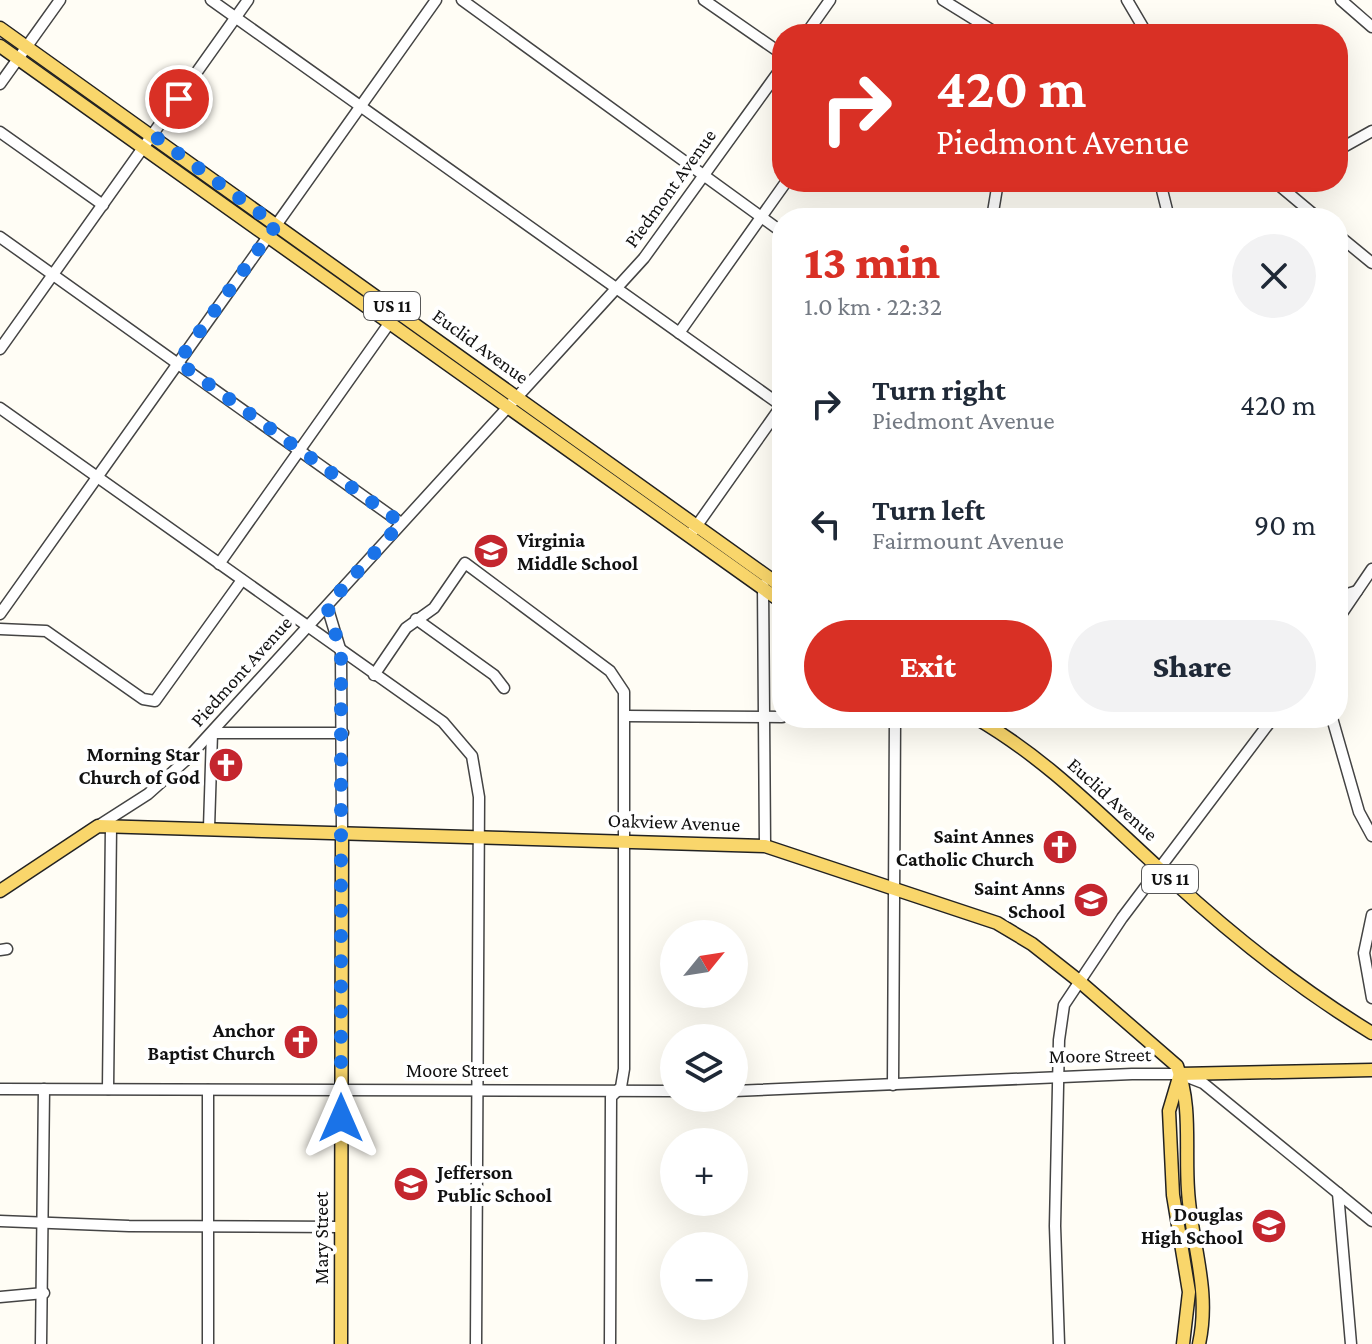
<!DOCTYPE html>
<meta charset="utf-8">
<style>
body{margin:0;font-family:"Crimson Pro",serif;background:#f2f2f3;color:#1f2937;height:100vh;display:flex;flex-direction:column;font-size:30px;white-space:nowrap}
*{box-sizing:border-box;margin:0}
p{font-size:26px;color:#747a83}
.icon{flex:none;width:44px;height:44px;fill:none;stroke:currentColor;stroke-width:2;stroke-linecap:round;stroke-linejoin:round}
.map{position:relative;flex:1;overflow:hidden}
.side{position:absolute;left:772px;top:208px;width:576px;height:520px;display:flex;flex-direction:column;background:#fff;border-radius:32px;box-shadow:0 8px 32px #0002}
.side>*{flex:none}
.guide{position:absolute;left:772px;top:24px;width:576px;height:168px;border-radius:32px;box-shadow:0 8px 32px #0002;background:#d93025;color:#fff;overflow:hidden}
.needle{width:52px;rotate:60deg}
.fabs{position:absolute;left:660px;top:920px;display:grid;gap:16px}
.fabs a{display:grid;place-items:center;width:88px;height:88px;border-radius:50%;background:#fff;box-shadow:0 8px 32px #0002;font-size:40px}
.pin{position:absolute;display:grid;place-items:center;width:68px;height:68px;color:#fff;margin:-34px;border:4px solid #fff;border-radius:50%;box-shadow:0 2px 8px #0007}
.me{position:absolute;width:88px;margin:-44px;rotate:0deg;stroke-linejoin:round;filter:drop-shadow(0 0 6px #0008)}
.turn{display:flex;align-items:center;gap:28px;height:168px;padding:0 32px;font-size:36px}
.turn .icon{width:104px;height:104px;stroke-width:2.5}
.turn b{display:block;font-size:56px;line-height:68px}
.round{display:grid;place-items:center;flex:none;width:84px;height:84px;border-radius:42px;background:#f2f2f3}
.overview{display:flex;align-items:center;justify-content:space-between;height:136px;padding:0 32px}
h1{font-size:48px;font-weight:800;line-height:60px;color:#d93025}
.cta{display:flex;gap:16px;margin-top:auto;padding:16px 32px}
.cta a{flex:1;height:92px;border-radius:48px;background:#d93025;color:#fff;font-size:32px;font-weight:800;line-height:92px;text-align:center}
.cta a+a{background:#f2f2f3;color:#1f2937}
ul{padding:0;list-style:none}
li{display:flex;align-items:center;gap:24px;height:120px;padding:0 32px}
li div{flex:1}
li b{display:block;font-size:30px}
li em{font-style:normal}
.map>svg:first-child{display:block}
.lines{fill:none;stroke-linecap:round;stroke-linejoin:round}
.minor-casing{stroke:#444;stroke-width:13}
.major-casing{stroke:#222;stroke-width:15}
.minor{stroke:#fff;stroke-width:10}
.major{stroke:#f9d66b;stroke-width:12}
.route{stroke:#1a73e8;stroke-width:14;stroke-dasharray:0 25.2}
.labels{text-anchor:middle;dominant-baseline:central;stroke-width:8;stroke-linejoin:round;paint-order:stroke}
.shield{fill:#fff;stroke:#585858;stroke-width:2}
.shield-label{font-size:18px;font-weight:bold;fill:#111}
.street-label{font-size:20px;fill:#111;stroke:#fff}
.poi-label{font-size:20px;font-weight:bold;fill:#111;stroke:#fff;text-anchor:end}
</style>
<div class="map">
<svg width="1372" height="1344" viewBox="0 0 1372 1344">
<rect width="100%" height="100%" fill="#fffdf5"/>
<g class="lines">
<defs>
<g id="minor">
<polyline points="211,0 782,406"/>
<polyline points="462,0 782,232"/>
<polyline points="704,0 782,54"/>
<polyline points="943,0 998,34"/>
<polyline points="1127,0 1147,34"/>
<polyline points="1341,0 1372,27"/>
<polyline points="806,34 830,0"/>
<polyline points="0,84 60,0"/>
<polyline points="0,132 103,205"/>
<polyline points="1338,150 1372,131"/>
<polyline points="1160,182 1169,218"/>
<polyline points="1275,182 1318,218"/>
<polyline points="992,218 998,182"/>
<polyline points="1338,235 1372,263"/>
<polyline points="0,237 401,523"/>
<polyline points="679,333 786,182"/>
<polyline points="0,349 248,0"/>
<polyline points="0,408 443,722 472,756 479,797 476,1344"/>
<polyline points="693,531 782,405"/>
<polyline points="219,564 393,318"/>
<polyline points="763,585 765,846"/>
<polyline points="1338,597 1357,591"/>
<polyline points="327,606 341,652 342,831"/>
<polyline points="0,614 436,0"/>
<polyline points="416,619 494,675 504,688"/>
<polyline points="1338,619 1372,569"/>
<polyline points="0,629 46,631 143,699 155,701 242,580"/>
<polyline points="374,675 406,628 434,608 465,563 610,671 624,692 624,1069 621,1087 611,1097 610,1344"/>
<polyline points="626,716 782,717"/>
<polyline points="1332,718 1359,812 1372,836"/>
<polyline points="98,826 148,794 185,761 644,258 782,67"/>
<polyline points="209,828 212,733 343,733"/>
<polyline points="1372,915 1364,953 1372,998"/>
<polyline points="0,950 7,949"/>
<polyline points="893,1085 895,718"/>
<polyline points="0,1089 674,1091"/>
<polyline points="108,1089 111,827"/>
<polyline points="734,1091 1132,1074 1180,1074 1203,1083 1372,1221"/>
<polyline points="1338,1193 1351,1344"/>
<polyline points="0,1221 129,1226 340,1227"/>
<polyline points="0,1297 44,1293"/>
<polyline points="41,1344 44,1089"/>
<polyline points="208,1344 208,1090"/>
<polyline points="1059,1344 1055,1226 1059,1040 1064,1005 1122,918 1273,718"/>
</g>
<g id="major">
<polyline points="0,28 782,587"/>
<polyline points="0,46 782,602"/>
<path d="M 976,718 C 1052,762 1108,823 1173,881 C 1234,937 1301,990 1372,1033"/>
<path d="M 0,891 L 98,826 L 765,846 L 997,923 L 1032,944 L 1079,981 L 1177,1066 C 1192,1106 1185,1148 1188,1190 C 1191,1243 1211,1289 1199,1344"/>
<polyline points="1180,1074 1169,1111 1173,1195 1189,1292 1183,1344"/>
<polyline points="1180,1074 1372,1070"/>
<polyline points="341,1344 342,831"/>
</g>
</defs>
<use href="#minor" class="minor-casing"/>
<use href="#major" class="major-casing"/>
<use href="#minor" class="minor"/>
<use href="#major" class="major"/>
</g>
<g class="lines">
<polyline class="route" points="179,99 153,135 276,225 178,362 401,523 327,606 341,652 341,1118"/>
</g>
<defs>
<symbol id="school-disc" viewBox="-11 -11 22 22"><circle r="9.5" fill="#c4262e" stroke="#fff"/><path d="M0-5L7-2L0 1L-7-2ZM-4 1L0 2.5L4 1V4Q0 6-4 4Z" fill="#fff"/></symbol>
<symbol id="church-disc" viewBox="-11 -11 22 22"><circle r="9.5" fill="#c4262e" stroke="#fff"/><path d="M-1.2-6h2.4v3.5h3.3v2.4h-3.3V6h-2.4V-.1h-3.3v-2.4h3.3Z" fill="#fff"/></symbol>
</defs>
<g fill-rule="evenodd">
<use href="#school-disc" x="471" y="531" width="40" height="40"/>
<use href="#church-disc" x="206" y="745" width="40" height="40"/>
<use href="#church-disc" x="1040" y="827" width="40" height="40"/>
<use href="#school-disc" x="1071" y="880" width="40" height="40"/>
<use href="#church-disc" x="281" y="1022" width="40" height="40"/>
<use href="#school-disc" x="391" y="1164" width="40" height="40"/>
<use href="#school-disc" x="1249" y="1206" width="40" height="40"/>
</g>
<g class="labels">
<g class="shield">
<rect x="364" y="292" width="56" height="28" rx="6"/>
<rect x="1142" y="865" width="56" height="28" rx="6"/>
</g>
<g class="shield-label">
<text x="392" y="306">US 11</text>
<text x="1170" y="879">US 11</text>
</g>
<g class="street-label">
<text transform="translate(670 188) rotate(-54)">Piedmont Avenue</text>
<text transform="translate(481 346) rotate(36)">Euclid Avenue</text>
<text transform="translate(241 671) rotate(-48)">Piedmont Avenue</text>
<text transform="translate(1113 799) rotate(42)">Euclid Avenue</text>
<text transform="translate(674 822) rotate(2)">Oakview Avenue</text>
<text transform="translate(1100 1055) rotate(-1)">Moore Street</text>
<text x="457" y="1070">Moore Street</text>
<text transform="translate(321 1238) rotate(-90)">Mary Street</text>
</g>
<g class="poi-label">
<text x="517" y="540" text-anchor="start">Virginia<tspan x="517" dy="23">Middle School</tspan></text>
<text x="200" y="754">Morning Star<tspan x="200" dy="23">Church of God</tspan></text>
<text x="1034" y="836">Saint Annes<tspan x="1034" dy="23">Catholic Church</tspan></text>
<text x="1065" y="888">Saint Anns<tspan x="1065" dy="23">School</tspan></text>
<text x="275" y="1030">Anchor<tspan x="275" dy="23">Baptist Church</tspan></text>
<text x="437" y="1172" text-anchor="start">Jefferson<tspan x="437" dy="23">Public School</tspan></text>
<text x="1243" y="1214">Douglas<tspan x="1243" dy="23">High School</tspan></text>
</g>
</g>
</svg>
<div class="fabs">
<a><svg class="needle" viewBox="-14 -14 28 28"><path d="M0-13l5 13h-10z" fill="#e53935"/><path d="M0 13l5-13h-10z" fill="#747a83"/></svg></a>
<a><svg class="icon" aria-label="layers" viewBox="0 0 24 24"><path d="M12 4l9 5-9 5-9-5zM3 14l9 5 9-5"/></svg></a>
<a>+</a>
<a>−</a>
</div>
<div class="pin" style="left:179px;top:99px;background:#d93025"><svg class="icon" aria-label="arrive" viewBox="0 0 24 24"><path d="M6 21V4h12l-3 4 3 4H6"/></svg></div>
<svg class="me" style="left:341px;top:1118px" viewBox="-20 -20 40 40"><path d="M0-17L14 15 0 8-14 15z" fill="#1a73e8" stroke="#fff" stroke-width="4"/></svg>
<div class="guide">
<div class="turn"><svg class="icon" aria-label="right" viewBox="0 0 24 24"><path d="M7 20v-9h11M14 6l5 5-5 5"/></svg><div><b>420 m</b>Piedmont Avenue</div></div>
</div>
<section class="side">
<div class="overview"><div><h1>13 min</h1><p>1.0 km · 22:32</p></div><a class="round"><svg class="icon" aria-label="close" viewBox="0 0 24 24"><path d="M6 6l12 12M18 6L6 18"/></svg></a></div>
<ul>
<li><svg class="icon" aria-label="right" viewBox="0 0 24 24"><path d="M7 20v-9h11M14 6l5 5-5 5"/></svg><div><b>Turn right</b><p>Piedmont Avenue</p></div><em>420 m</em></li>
<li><svg class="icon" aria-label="left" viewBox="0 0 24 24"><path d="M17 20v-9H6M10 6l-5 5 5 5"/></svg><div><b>Turn left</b><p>Fairmount Avenue</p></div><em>90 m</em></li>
</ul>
<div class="cta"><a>Exit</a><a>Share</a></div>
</section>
</div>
